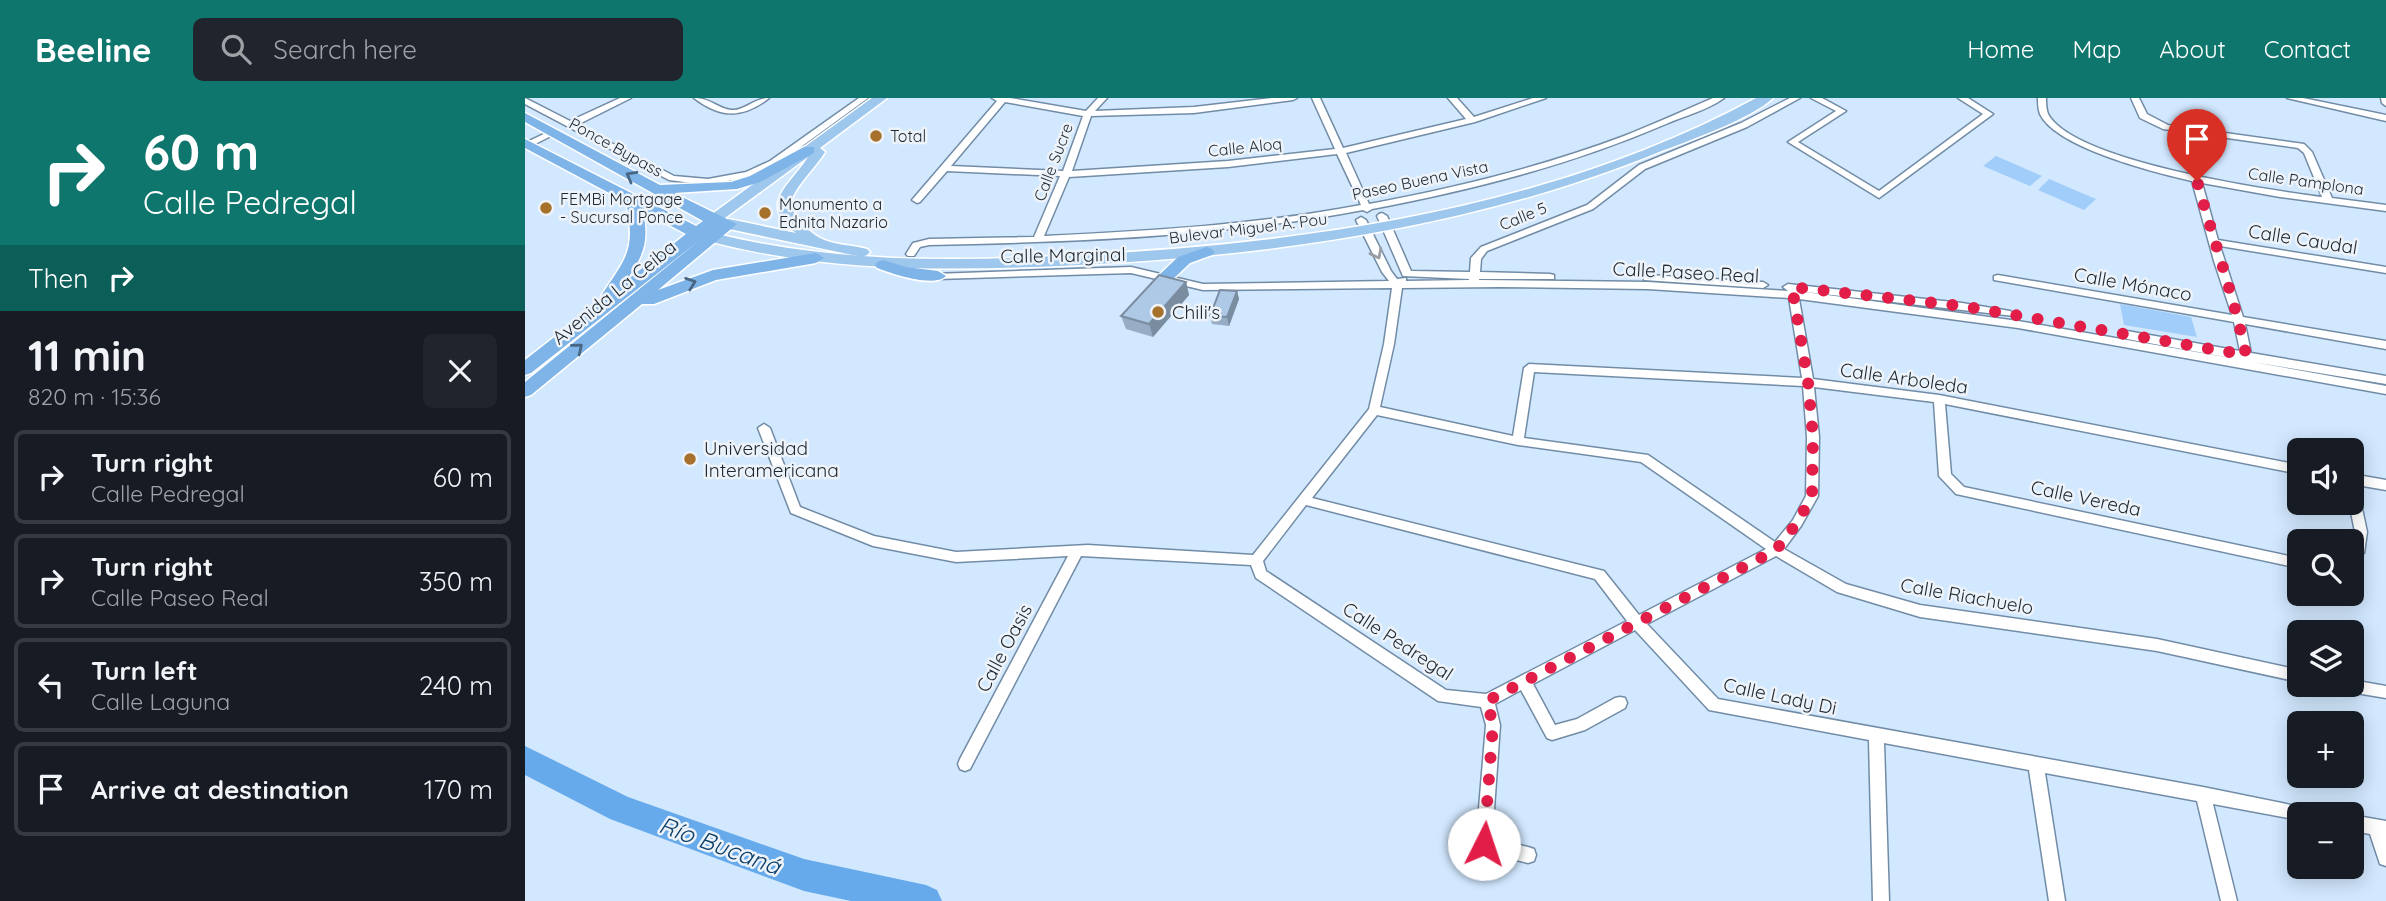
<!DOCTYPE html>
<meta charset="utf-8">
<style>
body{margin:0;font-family:Quicksand,sans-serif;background:#20242c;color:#f1f3f6;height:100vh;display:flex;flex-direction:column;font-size:26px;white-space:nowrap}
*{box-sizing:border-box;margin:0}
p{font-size:23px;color:#9ea1a6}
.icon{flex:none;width:38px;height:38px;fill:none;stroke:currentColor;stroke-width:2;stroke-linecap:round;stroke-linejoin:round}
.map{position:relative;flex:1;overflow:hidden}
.side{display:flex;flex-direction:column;background:#171b24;width:525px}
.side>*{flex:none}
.banner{background:#0f766e;color:#fff;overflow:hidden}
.tools{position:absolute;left:1762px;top:340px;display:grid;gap:14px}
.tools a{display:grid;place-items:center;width:77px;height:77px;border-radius:10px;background:#171b24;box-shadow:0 4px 18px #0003;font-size:35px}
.pin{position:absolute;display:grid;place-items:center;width:60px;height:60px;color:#fff;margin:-72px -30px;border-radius:50% 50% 50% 0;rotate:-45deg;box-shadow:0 0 7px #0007}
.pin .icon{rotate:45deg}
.me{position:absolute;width:77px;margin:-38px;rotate:4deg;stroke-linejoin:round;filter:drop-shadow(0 0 5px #0008)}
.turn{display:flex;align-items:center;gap:24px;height:147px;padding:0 28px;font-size:32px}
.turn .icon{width:91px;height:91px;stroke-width:2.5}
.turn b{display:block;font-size:49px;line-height:60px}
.then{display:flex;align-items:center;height:66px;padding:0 28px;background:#0003;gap:14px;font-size:26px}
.round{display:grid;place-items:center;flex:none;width:74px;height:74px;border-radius:10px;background:#20242c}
.headline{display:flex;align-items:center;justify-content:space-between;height:119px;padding:0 28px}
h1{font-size:42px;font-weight:700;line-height:52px}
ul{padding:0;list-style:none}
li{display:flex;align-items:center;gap:21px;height:94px;margin:0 14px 10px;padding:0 14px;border:4px solid #363941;border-radius:10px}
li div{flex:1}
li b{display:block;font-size:26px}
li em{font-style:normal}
header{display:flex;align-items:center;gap:42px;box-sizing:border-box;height:98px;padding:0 35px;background:#0f766e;color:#fff}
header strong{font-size:33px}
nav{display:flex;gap:38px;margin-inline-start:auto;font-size:24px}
.search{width:490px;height:63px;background:#20242c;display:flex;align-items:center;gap:18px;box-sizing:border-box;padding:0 24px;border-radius:10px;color:#9ea1a6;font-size:26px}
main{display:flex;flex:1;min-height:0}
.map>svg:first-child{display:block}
.green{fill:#a1cdfa}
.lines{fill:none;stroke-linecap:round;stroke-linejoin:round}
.river{fill:#66aaeb;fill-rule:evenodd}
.minor-casing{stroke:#728ca6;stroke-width:3}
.primary-casing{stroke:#fff;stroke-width:3}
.trunk-casing{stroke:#fff;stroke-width:3}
.minor{fill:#fff;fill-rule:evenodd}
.primary{fill:#9ec7ee;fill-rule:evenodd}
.trunk{fill:#7eb4e8;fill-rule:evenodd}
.wall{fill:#96adc5}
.shaded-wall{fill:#7a8da0}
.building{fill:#aec9e5;stroke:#7a8da0;stroke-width:2}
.oneway{stroke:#496784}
.oneway2{stroke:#9a9ea3}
.route{stroke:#e11d48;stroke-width:12;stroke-dasharray:0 21.6}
.poi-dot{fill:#a7702b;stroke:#edf3f9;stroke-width:2.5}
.labels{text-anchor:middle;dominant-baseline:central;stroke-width:5;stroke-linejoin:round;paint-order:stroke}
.far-poi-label{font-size:16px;fill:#1e2832;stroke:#edf3f9;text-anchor:start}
.far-street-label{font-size:16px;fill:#1e2832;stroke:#edf3f9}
.street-label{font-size:19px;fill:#1e2832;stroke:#edf3f9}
.poi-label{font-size:19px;fill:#1e2832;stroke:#edf3f9;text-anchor:start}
.near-water-label{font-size:24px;font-style:italic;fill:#0f416b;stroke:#edf3f9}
</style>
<header>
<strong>Beeline</strong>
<div class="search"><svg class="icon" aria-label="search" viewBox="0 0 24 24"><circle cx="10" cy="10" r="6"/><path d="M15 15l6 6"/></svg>Search here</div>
<nav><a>Home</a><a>Map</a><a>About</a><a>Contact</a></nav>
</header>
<main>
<section class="side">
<div class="banner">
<div class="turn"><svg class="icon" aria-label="right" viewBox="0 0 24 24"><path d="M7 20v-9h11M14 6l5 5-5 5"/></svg><div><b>60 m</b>Calle Pedregal</div></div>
<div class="then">Then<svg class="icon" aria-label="right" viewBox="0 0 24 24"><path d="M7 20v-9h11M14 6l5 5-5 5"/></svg></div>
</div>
<div class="headline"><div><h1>11 min</h1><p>820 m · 15:36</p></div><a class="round"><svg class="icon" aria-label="close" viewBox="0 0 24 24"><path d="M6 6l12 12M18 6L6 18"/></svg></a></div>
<ul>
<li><svg class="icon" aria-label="right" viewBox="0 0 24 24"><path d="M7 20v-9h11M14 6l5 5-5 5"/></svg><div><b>Turn right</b><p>Calle Pedregal</p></div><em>60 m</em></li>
<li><svg class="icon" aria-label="right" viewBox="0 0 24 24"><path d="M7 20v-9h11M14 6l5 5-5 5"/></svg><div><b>Turn right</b><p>Calle Paseo Real</p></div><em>350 m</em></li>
<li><svg class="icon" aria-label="left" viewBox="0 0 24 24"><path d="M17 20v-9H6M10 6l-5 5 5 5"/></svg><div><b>Turn left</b><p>Calle Laguna</p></div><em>240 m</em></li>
<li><svg class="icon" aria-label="arrive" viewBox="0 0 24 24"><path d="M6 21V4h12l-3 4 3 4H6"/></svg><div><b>Arrive at destination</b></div><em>170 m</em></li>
</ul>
</section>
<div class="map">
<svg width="1861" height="803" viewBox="0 0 1861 803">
<rect width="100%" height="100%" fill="#d2e8ff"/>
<g class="green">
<polygon points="1471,58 1517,78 1505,88 1458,68"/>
<polygon points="1524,81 1571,101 1559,112 1513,92"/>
<polygon points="1595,206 1666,219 1672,239 1599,227"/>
</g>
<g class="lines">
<polygon class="river" points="0,648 103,699 279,761 401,787 412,792 417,803 326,803 279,793 85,721 0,677"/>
<defs>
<g id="minor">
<polygon points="0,0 45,23 95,0 106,0 52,27 149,78 183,81 221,74 245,63 334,0 343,0 251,67 227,78 183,87 144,82 0,6"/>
<path d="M 169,0 C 186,0 193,11 207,12 C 219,13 229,0 244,0 C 218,21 195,20 169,0 Z"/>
<path d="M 467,0 L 485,0 L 561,13 L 573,0 L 582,0 L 570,13 L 669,9 L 747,0 L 772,0 L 768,2 L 669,15 L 566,18 L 547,73 L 703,63 L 810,51 L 787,0 L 795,0 L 818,50 L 941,21 L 923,0 L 932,0 L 949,19 L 1008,0 L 1021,0 L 950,24 L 821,55 L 844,106 C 930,90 1017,69 1099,38 C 1129,26 1158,13 1188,0 L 1199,0 C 1183,12 1159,18 1141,26 C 1046,67 947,92 847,111 L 842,114 L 838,112 C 695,139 549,144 404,147 L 395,149 L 389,158 L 383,158 L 381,156 L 388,145 L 404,141 L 509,139 L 535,78 L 422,73 L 395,104 L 392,105 L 387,102 L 472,3 ZM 480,4 L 558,18 L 538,73 L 426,68 ZM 812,56 L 836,107 C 731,127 625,133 519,138 L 544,79 L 703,69 Z"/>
<path d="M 1265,0 L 1275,0 L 1222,29 L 1120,71 L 1068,111 L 962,153 L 956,161 L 955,174 L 1025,176 L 1029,177 L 1029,181 L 954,181 L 954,182 L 1123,184 L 1263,193 L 1258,189 L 1263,186 L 1437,205 L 1485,213 L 1490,216 L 1489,218 L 1273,193 L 1493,223 L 1717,262 L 1602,241 L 1597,237 L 1602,233 L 1715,253 L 1709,224 L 1469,182 L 1469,178 L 1473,177 L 1707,217 L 1689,163 L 1667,83 C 1632,75 1531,50 1515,16 C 1513,11 1513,5 1513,0 L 1521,0 C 1521,5 1521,11 1523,16 C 1549,64 1744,92 1797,99 L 1779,55 L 1773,50 L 1638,31 L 1615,20 L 1606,0 L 1614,0 L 1622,16 L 1643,27 L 1779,46 L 1787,54 L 1807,100 L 1861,107 L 1861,113 L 1755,99 L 1677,85 L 1693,142 L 1861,169 L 1861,175 L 1695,148 L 1718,219 L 1861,243 L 1861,251 L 1720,226 L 1726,255 L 1861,278 L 1861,286 L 1728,264 L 1861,288 L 1861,296 L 1493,230 L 1274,201 L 1288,281 L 1414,297 L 1774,367 L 1774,376 L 1420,306 L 1426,376 L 1439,389 L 1774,460 L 1774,470 L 1431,396 L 1414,378 L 1409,304 L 1289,289 L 1294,339 L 1293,398 L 1276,428 L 1259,451 L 1321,486 L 1395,507 L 1632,541 L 1774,572 L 1774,584 L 1632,553 L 1395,519 L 1312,494 L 1251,458 L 1122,526 L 1193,601 L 1678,689 L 1786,711 L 1789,716 L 1774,716 L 1774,722 L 1688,706 L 1712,803 L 1696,803 L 1672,703 L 1520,675 L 1540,803 L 1524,803 L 1504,672 L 1359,645 L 1364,803 L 1348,803 L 1344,642 L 1184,612 L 1110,532 L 1008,586 L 1030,627 L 1052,621 L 1090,600 L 1095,599 L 1100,600 L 1102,605 L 1100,610 L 1060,632 L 1027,642 L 1022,640 L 996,592 L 970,606 L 975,627 L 967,740 L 1003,749 L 1009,751 L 1011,757 L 1009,763 L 1003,765 L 959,754 L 953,751 L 951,746 L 961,627 L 956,609 L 913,603 L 731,480 L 726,467 L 556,458 L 445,671 L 440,673 L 435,671 L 433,666 L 435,661 L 543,458 L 431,464 L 348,448 L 266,415 L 233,330 L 239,326 L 245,330 L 275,409 L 349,438 L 431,454 L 563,447 L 728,457 L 844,311 L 859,246 L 867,190 L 678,192 L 606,175 L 413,181 L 409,180 L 409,176 L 606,169 L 678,186 L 864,183 L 857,174 L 831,122 L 836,119 L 841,122 L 866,173 L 872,181 L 881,180 L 881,183 L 944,182 L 944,181 L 878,178 L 852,118 L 854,116 L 857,115 L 862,118 L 886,173 L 945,174 L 946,160 L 956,149 L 1062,107 L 1114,67 L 1216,25 ZM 974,189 L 1123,191 L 1264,200 L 1277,280 L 1004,266 L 999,270 L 988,338 L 855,309 L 869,246 L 877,190 ZM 1009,274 L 1278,288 L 1282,339 L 1281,398 L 1268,422 L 1250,444 L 1123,357 L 999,340 ZM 852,317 L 993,347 L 1116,364 L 1241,451 L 1114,517 L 1079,473 L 787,400 ZM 781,407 L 1070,481 L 1102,523 L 961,596 L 921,592 L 741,473 L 738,463 Z"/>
<polygon points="1286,0 1297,0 1321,13 1273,44 1354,93 1458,16 1433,0 1443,0 1468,16 1354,100 1263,44 1311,13"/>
<polygon points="1762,0 1778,0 1861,17 1861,23"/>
<polygon points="1856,0 1861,0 1861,8 1857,5"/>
<polygon points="25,33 32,35 0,51 0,45"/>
<polygon points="1123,177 1238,184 1243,187 1238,190 1119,182 1119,178"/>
<polygon points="1827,376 1861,382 1861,392 1832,387 1842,434 1839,455 1827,461 1830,434 1824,404 1827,404"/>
<polygon points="1827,582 1861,588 1861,600 1813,592 1808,590 1806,586 1827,586"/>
<polygon points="1827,717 1861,723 1861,768 1855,766 1845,736 1827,733"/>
</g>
<g id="primary">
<path d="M 347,0 L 362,0 L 295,50 L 300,54 C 291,69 275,83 268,98 C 261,115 282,132 295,140 C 307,147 328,147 342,151 L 345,154 L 342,157 L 337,159 L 204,131 L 196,126 L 204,121 L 271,135 C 232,105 265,88 283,59 L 193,125 L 183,125 L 181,122 L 183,119 Z"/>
<path d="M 1231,0 L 1248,0 C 1226,21 1163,43 1134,54 C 951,129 750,157 554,167 C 428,173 305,175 183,143 L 180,140 L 188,135 C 308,165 428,164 551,157 C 780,146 1027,111 1231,0 Z"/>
</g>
<g id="trunk">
<path d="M 0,15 L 135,87 L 206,84 L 225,78 L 279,49 L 289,49 L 289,55 L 235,84 L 212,91 L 149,95 L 212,126 L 133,192 L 188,172 L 291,155 L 299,160 L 291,165 L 191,182 L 129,206 L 117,206 L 6,297 L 0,299 L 0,284 L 176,141 L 6,275 L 0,277 L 0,262 L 78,201 L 76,198 C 102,158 111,153 101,104 L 0,50 L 0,41 L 171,128 L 178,123 L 0,24 ZM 118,113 L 161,136 L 102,182 C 119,156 124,144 118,113 Z"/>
<polygon points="682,149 687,151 690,154 687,157 665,165 646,183 634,183 632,179 653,159"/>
<path d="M 358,162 L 381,169 L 413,173 L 421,178 C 409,190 368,176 352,170 L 350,167 L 352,164 Z"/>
</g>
</defs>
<use href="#minor" class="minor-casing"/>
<use href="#primary" class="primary-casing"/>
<use href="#trunk" class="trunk-casing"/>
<use href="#minor" class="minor"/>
<use href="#primary" class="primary"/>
<use href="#trunk" class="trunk"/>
</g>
<g class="wall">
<polygon points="661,184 664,197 628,239 601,231 596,218"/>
<polygon points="712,193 714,201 704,228 687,226 685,218"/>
</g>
<g class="shaded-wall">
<polygon points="661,184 664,197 628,239 624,226"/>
<polygon points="712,193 714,201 704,228 702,219"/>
</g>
<g class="building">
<polygon points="634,177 661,184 624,226 596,218"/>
<polygon points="695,192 712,193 702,219 685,218"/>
</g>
<defs><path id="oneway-chevron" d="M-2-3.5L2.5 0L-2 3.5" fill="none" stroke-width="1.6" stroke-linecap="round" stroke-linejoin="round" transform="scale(1.75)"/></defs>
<g class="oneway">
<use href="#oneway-chevron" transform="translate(106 78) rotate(-151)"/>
<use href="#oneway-chevron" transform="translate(166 185) rotate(-20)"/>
<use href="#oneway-chevron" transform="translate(53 250) rotate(-39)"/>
</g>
<use class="oneway2" href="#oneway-chevron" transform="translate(852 156) rotate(63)"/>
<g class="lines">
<path class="route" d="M 959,746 L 968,627 L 962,603 L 1251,452 L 1272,425 L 1287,398 L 1288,339 L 1283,284 L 1267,189 L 1437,208 L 1721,257 C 1709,198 1688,141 1672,83"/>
</g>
<g class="poi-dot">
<circle cx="351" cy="38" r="7"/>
<circle cx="21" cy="110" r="7"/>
<circle cx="240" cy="115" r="7"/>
<circle cx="633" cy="214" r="7"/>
<circle cx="165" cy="361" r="7"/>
</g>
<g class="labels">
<g class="far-poi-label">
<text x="365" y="38">Total</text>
<text x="35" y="101">FEMBi Mortgage<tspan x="35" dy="18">- Sucursal Ponce</tspan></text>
<text x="254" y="106">Monumento a<tspan x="254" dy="18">Ednita Nazario</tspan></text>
</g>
<g class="far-street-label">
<text transform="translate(91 49) rotate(29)">Ponce Bypass</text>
<text transform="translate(720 49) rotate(-6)">Calle Aloq</text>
<text transform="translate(528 64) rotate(-69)">Calle Sucre</text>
<text transform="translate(895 82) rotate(-12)">Paseo Buena Vista</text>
<text transform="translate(1781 83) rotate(8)">Calle Pamplona</text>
<text transform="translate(998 118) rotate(-22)">Calle 5</text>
<text transform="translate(723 130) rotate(-7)">Bulevar Miguel A. Pou</text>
</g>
<g class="street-label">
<text transform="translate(1778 141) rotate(9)">Calle Caudal</text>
<text transform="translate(538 157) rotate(-1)">Calle Marginal</text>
<text transform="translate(1161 174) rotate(3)">Calle Paseo Real</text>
<text transform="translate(1608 186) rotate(10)">Calle Mónaco</text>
<text transform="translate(89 194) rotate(-39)">Avenida La Ceiba</text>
<text transform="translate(1379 280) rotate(8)">Calle Arboleda</text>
<text transform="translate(1561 400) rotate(12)">Calle Vereda</text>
<text transform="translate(1442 498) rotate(10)">Calle Riachuelo</text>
<text transform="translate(873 543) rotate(33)">Calle Pedregal</text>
<text transform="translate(479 550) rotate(-62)">Calle Oasis</text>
<text transform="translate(1255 598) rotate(12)">Calle Lady Di</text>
</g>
<g class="poi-label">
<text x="647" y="214">Chili's</text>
<text x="179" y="350">Universidad<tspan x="179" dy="22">Interamericana</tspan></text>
</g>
<g class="near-water-label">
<text transform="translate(195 747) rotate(20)">Río Bucaná</text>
</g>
</g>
</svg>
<div class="tools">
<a><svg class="icon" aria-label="sound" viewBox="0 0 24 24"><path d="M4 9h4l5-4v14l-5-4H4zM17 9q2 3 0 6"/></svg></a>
<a><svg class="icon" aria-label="search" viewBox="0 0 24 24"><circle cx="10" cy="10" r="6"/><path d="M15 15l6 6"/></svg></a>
<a><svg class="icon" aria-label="layers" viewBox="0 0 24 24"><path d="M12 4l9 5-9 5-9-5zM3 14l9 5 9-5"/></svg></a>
<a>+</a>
<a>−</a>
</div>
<div class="pin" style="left:1672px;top:83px;background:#d93025"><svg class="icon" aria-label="arrive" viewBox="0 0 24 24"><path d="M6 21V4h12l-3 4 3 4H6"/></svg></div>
<svg class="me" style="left:959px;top:746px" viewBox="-20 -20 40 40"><circle r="19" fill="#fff"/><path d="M0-13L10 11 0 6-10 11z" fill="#e11d48"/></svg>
</div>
</main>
